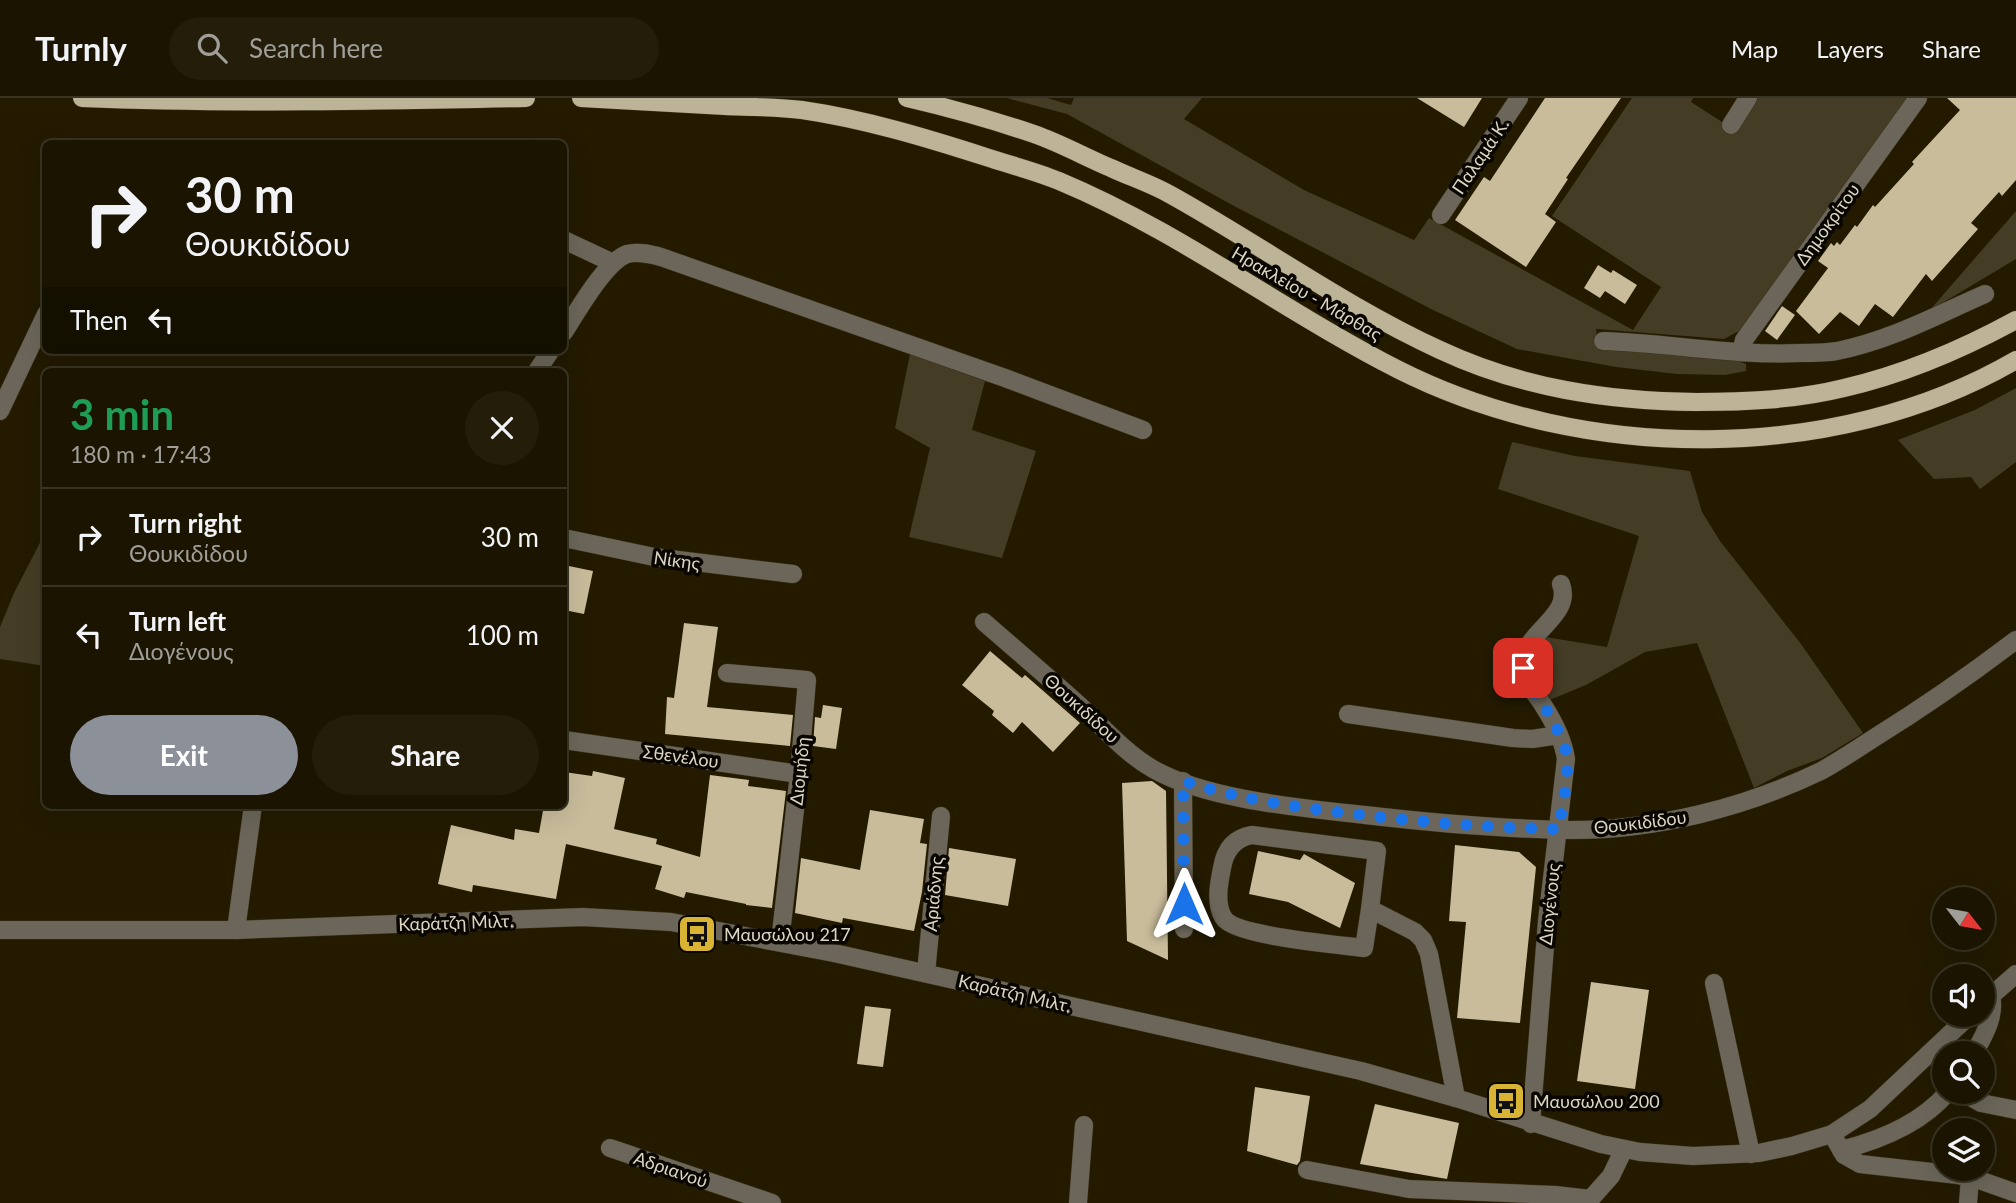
<!DOCTYPE html>
<meta charset="utf-8">
<style>
body{margin:0;font-family:Lato,sans-serif;background:#231d0a;color:#f1f3f6;height:100vh;display:flex;flex-direction:column;font-size:26px;white-space:nowrap}
*{box-sizing:border-box;margin:0}
p{font-size:23px;color:#9f9e99}
.icon{flex:none;width:38px;height:38px;fill:none;stroke:currentColor;stroke-width:2;stroke-linecap:round;stroke-linejoin:round}
.map{position:relative;flex:1;overflow:hidden}
.sheet{position:absolute;left:42px;top:270px;width:525px;height:441px;display:flex;flex-direction:column;background:#1a1400;border-radius:10px;box-shadow:0 7px 28px #0002,0 0 0 2px #383322}
.sheet>*{flex:none}
.top-card{position:absolute;left:42px;top:42px;width:525px;height:214px;border-radius:10px;box-shadow:0 7px 28px #0002,0 0 0 2px #383322;background:#1a1400;color:#f1f3f6;overflow:hidden}
.needle{width:46px;rotate:121deg}
.buttons{position:absolute;left:1932px;top:789px;display:grid;gap:14px}
.buttons a{display:grid;place-items:center;width:63px;height:63px;border-radius:50%;background:#1a1400;box-shadow:0 7px 28px #0002,0 0 0 2px #383322;font-size:35px}
.pin{position:absolute;display:grid;place-items:center;width:60px;height:60px;color:#fff;margin:-30px;border-radius:14px;box-shadow:0 4px 10px #0006}
.me{position:absolute;width:77px;margin:-38px;rotate:0deg;stroke-linejoin:round;filter:drop-shadow(0 0 5px #0008)}
.turn{display:flex;align-items:center;gap:24px;height:147px;padding:0 28px;font-size:32px}
.turn .icon{width:91px;height:91px;stroke-width:2.5}
.turn b{display:block;font-size:49px;line-height:60px}
.then{display:flex;align-items:center;height:66px;padding:0 28px;background:#0003;gap:14px;font-size:26px}
.round{display:grid;place-items:center;flex:none;width:74px;height:74px;border-radius:37px;background:#231d0a}
.summary{display:flex;align-items:center;justify-content:space-between;height:119px;padding:0 28px}
h1{font-size:42px;font-weight:700;line-height:52px;color:#1e9e55}
.button{display:flex;gap:14px;margin-top:auto;padding:14px 28px}
.button a{flex:1;height:80px;border-radius:42px;background:#8c9099;color:#fff;font-size:28px;font-weight:700;line-height:80px;text-align:center}
.button a+a{background:#231d0a;color:#f1f3f6}
ul{padding:0;list-style:none}
li{display:flex;align-items:center;gap:21px;height:98px;padding:0 28px;border-top:2px solid #383322}
li div{flex:1}
li b{display:block;font-size:26px}
li em{font-style:normal}
header{display:flex;align-items:center;gap:42px;box-sizing:border-box;height:98px;padding:0 35px;background:#1a1400;border-bottom:2px solid #383322}
header strong{font-size:33px}
nav{display:flex;gap:38px;margin-inline-start:auto;font-size:24px}
.search{width:490px;height:63px;background:#231d0a;display:flex;align-items:center;gap:18px;box-sizing:border-box;padding:0 24px;border-radius:38px;color:#9f9e99;font-size:26px}
.map>svg:first-child{display:block}
.green{fill:#443c24}
.building{fill:#c8bc9b}
.lines{fill:none;stroke-linecap:round;stroke-linejoin:round}
.minor-casing{stroke:#3d341b;stroke-width:19}
.major-casing{stroke:#3d341b;stroke-width:19}
.minor{stroke:#6b6659;stroke-width:18}
.major{stroke:#bdb397;stroke-width:18}
.route{stroke:#1a73e8;stroke-width:12;stroke-dasharray:0 21.6}
.labels{text-anchor:middle;dominant-baseline:central;stroke-width:7;stroke-linejoin:round;paint-order:stroke}
.street-label{font-size:18px;fill:#dbd5c4;stroke:#090600}
.poi-label{font-size:18px;fill:#dbd5c4;stroke:#090600;text-anchor:start}
</style>
<header>
<strong>Turnly</strong>
<div class="search"><svg class="icon" aria-label="search" viewBox="0 0 24 24"><circle cx="10" cy="10" r="6"/><path d="M15 15l6 6"/></svg>Search here</div>
<nav><a>Map</a><a>Layers</a><a>Share</a></nav>
</header>
<div class="map">
<svg width="2016" height="1105" viewBox="0 0 2016 1105">
<rect width="100%" height="100%" fill="#231a00"/>
<g class="green">
<polygon points="1007,0 1047,0 1071,7 1074,0 1202,0 1184,21 1304,92 1414,142 1429,120 1633,232 1661,189 1552,118 1632,0 1693,0 1691,4 1733,31 1753,0 1908,0 1754,216 1739,233 1724,241 1596,231 1598,249 1724,258 1746,266 1746,273 1725,277 1677,276 1616,269 1517,251 1433,212 1234,108 1067,16"/>
<polygon points="2016,113 2016,161 1929,213"/>
<polygon points="910,256 985,283 972,332 1036,353 1002,460 909,439 930,350 895,330"/>
<polygon points="2016,290 2016,364 1980,391 1971,379 1934,381 1898,342 1975,312"/>
<polygon points="1512,344 1575,358 1690,373 1702,414 1720,443 1801,546 1863,635 1822,660 1787,673 1754,690 1697,545 1645,554 1586,587 1547,603 1534,582 1529,561 1545,539 1607,549 1639,438 1498,391"/>
<polygon points="45,435 45,568 0,561 0,529 14,495"/>
</g>
<g class="building">
<polygon points="1417,0 1482,0 1464,29"/>
<polygon points="1545,0 1621,0 1566,80 1568,81 1545,116 1556,124 1526,169 1455,122 1484,79 1490,83"/>
<polygon points="1947,0 2016,0 2016,82 2002,98 1999,94 1971,125 1978,131 1932,183 1926,176 1893,219 1875,206 1859,228 1840,214 1819,236 1796,213 1828,170 1818,163 1831,145 1834,148 1837,144 1840,147 1855,127 1857,129 1873,107 1875,109 1914,66 1912,64 1960,12"/>
<polygon points="1598,167 1611,175 1613,172 1637,187 1625,206 1605,193 1600,200 1584,190"/>
<polygon points="1782,208 1795,217 1777,242 1765,233"/>
<polygon points="564,467 593,473 584,516 564,512"/>
<polygon points="684,525 718,529 707,609 793,617 790,648 665,636 667,599 674,600"/>
<polygon points="990,553 1022,580 1025,577 1080,625 1053,654 1022,624 1013,635 992,617 994,613 962,587"/>
<polygon points="823,607 842,610 836,651 813,648 815,619 821,620"/>
<polygon points="593,673 625,680 614,731 657,741 656,746 700,759 710,677 749,682 748,688 786,693 772,810 746,807 746,806 686,794 684,800 655,791 662,768 566,746 556,801 473,787 472,794 438,786 451,727 514,742 515,731 539,735 544,707 564,707 564,674 592,678"/>
<polygon points="1152,683 1166,693 1168,862 1127,843 1122,685"/>
<polygon points="870,712 924,721 920,745 927,746 922,794 914,833 843,820 842,825 795,815 801,760 860,772"/>
<polygon points="1455,747 1519,754 1536,769 1520,925 1457,920 1466,824 1449,823"/>
<polygon points="949,750 1016,761 1008,808 945,797"/>
<polygon points="1258,753 1300,762 1304,756 1355,785 1340,830 1288,804 1249,796"/>
<polygon points="1591,884 1649,892 1635,991 1577,983"/>
<polygon points="865,908 891,911 883,969 857,966"/>
<polygon points="1255,989 1310,998 1300,1063 1297,1067 1247,1053"/>
<polygon points="1375,1006 1459,1025 1447,1081 1360,1066"/>
</g>
<g class="lines">
<defs>
<g id="minor">
<polyline points="1731,27 1748,0"/>
<polyline points="1441,117 1519,0"/>
<polyline points="564,142 613,165"/>
<path d="M 564,234 C 577,214 605,164 627,156 C 638,153 650,156 661,159 L 1005,280 L 1143,332"/>
<path d="M 1603,243 C 1669,245 1734,258 1800,255 C 1812,255 1825,255 1837,253 C 1889,243 1937,217 1985,196"/>
<polyline points="1741,254 1744,242 1918,0"/>
<polyline points="537,273 551,252"/>
<polyline points="0,313 46,216"/>
<polyline points="564,440 654,459 793,476"/>
<path d="M 984,524 C 1016,552 1048,579 1079,607 C 1103,629 1125,655 1153,671 C 1207,702 1303,710 1365,717 C 1434,725 1502,731 1571,732 C 1656,732 1744,710 1821,673 C 1839,663 1857,651 1874,640 C 1924,609 1970,577 2016,542"/>
<polyline points="727,575 807,582 799,676 780,844"/>
<polyline points="1348,616 1513,640 1532,641 1559,637"/>
<polyline points="564,642 799,676"/>
<polyline points="1183,683 1184,831"/>
<path d="M 1370,811 L 1377,753 L 1252,737 C 1234,740 1225,752 1222,770 C 1219,785 1215,805 1223,819 C 1233,838 1340,847 1364,850 L 1370,811 L 1415,834 L 1423,842 L 1429,856 L 1456,1000"/>
<polyline points="0,832 236,832 583,819 671,824 834,855 1361,973 1456,1000 1601,1046 1640,1054 1693,1058 1759,1055 1792,1048 1832,1036 1870,1011 1970,917"/>
<polyline points="236,832 253,707"/>
<polyline points="926,875 941,718"/>
<polyline points="1714,885 1751,1056"/>
<polyline points="1984,904 2016,876"/>
<path d="M 1974,956 C 1984,937 1996,918 1991,897"/>
<polyline points="1962,994 1981,1005 2016,1012"/>
<path d="M 1531,1026 L 1547,823 L 1566,661 C 1563,641 1554,624 1543,607 C 1534,593 1521,581 1523,564 C 1525,533 1573,518 1561,486"/>
<polyline points="1832,1036 1844,1057 1860,1066 1958,1077 1982,1083 2016,1095"/>
<polyline points="610,1050 772,1105"/>
<path d="M 1841,1052 C 1881,1042 1921,1026 1948,994"/>
<polyline points="1307,1072 1409,1091 1555,1097 1590,1101"/>
<polyline points="1078,1105 1084,1027"/>
<polyline points="1587,1105 1611,1078 1624,1051"/>
<polyline points="1968,1105 1970,1080"/>
</g>
<g id="major">
<path d="M 82,0 C 230,6 378,3 526,0"/>
<path d="M 581,0 C 629,3 677,5 725,8 C 750,9 777,9 802,12 C 864,21 927,40 986,59 C 1010,67 1035,73 1059,83 C 1179,133 1283,213 1399,272 C 1584,365 1835,367 2016,262"/>
<path d="M 907,0 C 950,10 993,22 1034,36 C 1060,45 1085,59 1111,70 C 1130,79 1152,86 1171,97 C 1261,147 1346,209 1440,252 C 1521,290 1607,303 1696,304 C 1746,304 1795,302 1844,290 C 1905,276 1961,252 2016,222"/>
</g>
</defs>
<use href="#minor" class="minor-casing"/>
<use href="#major" class="major-casing"/>
<use href="#minor" class="minor"/>
<use href="#major" class="major"/>
</g>
<g class="lines">
<path class="route" d="M 1184,806 L 1183,683 C 1245,703 1308,711 1372,718 C 1434,725 1496,730 1559,731 C 1562,705 1573,668 1563,643 C 1558,632 1552,623 1547,613 C 1538,598 1526,587 1523,570"/>
</g>
<defs>
<symbol id="bus-square" viewBox="-11 -11 22 22"><rect x="-9" y="-9" width="18" height="18" rx="4" fill="#d9b334" stroke="#090600"/><path d="M-5-6H5V4H4V6H2V4H-2V6H-4V4H-5ZM-3.5-4V0h7V-4ZM-3.5 1.2v1.5H-2V1.2ZM2 1.2v1.5H3.5V1.2Z" fill="#111"/></symbol>
</defs>
<g fill-rule="evenodd">
<use href="#bus-square" x="675" y="814" width="44" height="44"/>
<use href="#bus-square" x="1484" y="981" width="44" height="44"/>
</g>
<g class="labels">
<g class="street-label">
<text transform="translate(1480 58) rotate(-56)">Παλαμά Κ.</text>
<text transform="translate(1827 126) rotate(-54)">Δημοκρίτου</text>
<text transform="translate(1307 195) rotate(30)">Ηρακλείου - Μάρθας</text>
<text transform="translate(677 462) rotate(8)">Νίκης</text>
<text transform="translate(1082 610) rotate(42)">Θουκιδίδου</text>
<text transform="translate(681 658) rotate(8)">Σθενέλου</text>
<text transform="translate(799 673) rotate(-84)">Διομήδη</text>
<text transform="translate(1640 724) rotate(-7)">Θουκιδίδου</text>
<text transform="translate(933 796) rotate(-85)">Αριάδνης</text>
<text transform="translate(1549 806) rotate(-84)">Διογένους</text>
<text transform="translate(456 824) rotate(-2)">Καράτζη Μιλτ.</text>
<text transform="translate(1015 895) rotate(13)">Καράτζη Μιλτ.</text>
<text transform="translate(671 1071) rotate(19)">Αδριανού</text>
</g>
<g class="poi-label">
<text x="724" y="836">Μαυσώλου 217</text>
<text x="1533" y="1003">Μαυσώλου 200</text>
</g>
</g>
</svg>
<div class="buttons">
<a><svg class="needle" viewBox="-14 -14 28 28"><path d="M0-13l5 13h-10z" fill="#e53935"/><path d="M0 13l5-13h-10z" fill="#9f9e99"/></svg></a>
<a><svg class="icon" aria-label="sound" viewBox="0 0 24 24"><path d="M4 9h4l5-4v14l-5-4H4zM17 9q2 3 0 6"/></svg></a>
<a><svg class="icon" aria-label="search" viewBox="0 0 24 24"><circle cx="10" cy="10" r="6"/><path d="M15 15l6 6"/></svg></a>
<a><svg class="icon" aria-label="layers" viewBox="0 0 24 24"><path d="M12 4l9 5-9 5-9-5zM3 14l9 5 9-5"/></svg></a>
</div>
<div class="pin" style="left:1523px;top:570px;background:#d93025"><svg class="icon" aria-label="arrive" viewBox="0 0 24 24"><path d="M6 21V4h12l-3 4 3 4H6"/></svg></div>
<svg class="me" style="left:1184px;top:806px" viewBox="-20 -20 40 40"><path d="M0-17L14 15 0 8-14 15z" fill="#1a73e8" stroke="#fff" stroke-width="4"/></svg>
<div class="top-card">
<div class="turn"><svg class="icon" aria-label="right" viewBox="0 0 24 24"><path d="M7 20v-9h11M14 6l5 5-5 5"/></svg><div><b>30 m</b>Θουκιδίδου</div></div>
<div class="then">Then<svg class="icon" aria-label="left" viewBox="0 0 24 24"><path d="M17 20v-9H6M10 6l-5 5 5 5"/></svg></div>
</div>
<section class="sheet">
<div class="summary"><div><h1>3 min</h1><p>180 m · 17:43</p></div><a class="round"><svg class="icon" aria-label="close" viewBox="0 0 24 24"><path d="M6 6l12 12M18 6L6 18"/></svg></a></div>
<ul>
<li><svg class="icon" aria-label="right" viewBox="0 0 24 24"><path d="M7 20v-9h11M14 6l5 5-5 5"/></svg><div><b>Turn right</b><p>Θουκιδίδου</p></div><em>30 m</em></li>
<li><svg class="icon" aria-label="left" viewBox="0 0 24 24"><path d="M17 20v-9H6M10 6l-5 5 5 5"/></svg><div><b>Turn left</b><p>Διογένους</p></div><em>100 m</em></li>
</ul>
<div class="button"><a>Exit</a><a>Share</a></div>
</section>
</div>
